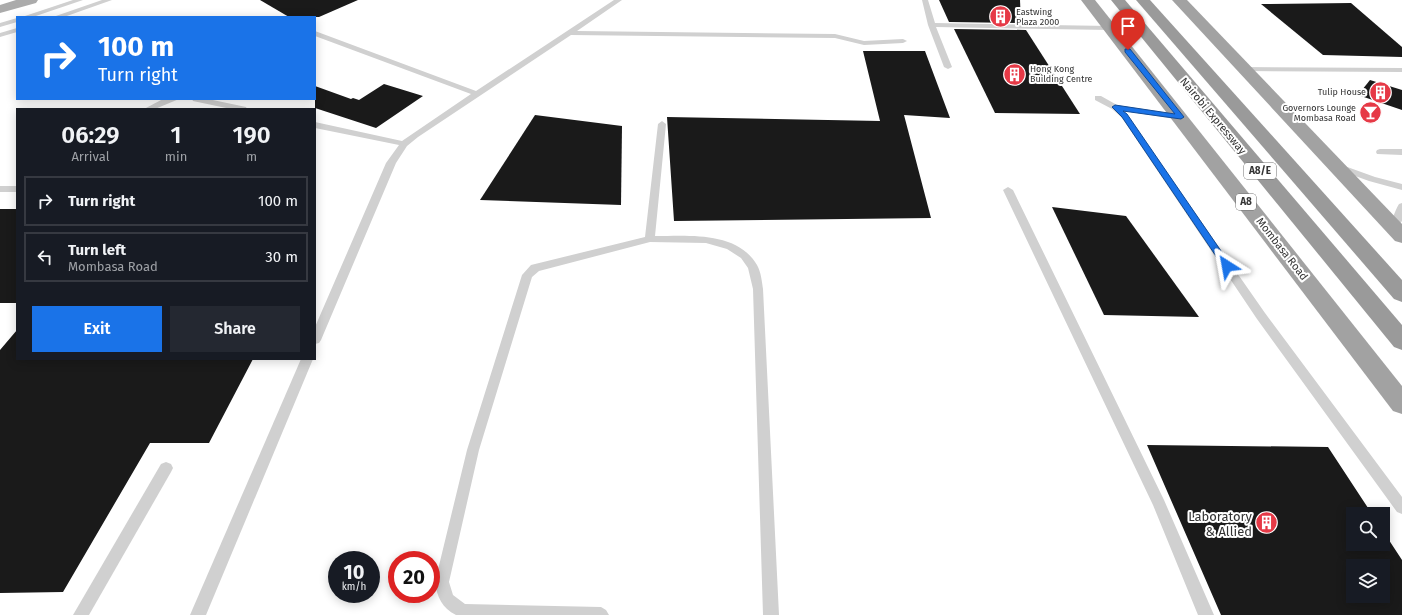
<!DOCTYPE html>
<style>
body{margin:0;font-family:"Fira Sans",sans-serif;background:#242831;color:#f1f3f6;height:100vh;display:flex;flex-direction:column;font-size:15px;white-space:nowrap}
*{box-sizing:border-box;margin:0}
p{font-size:13px;color:#9ea1a6}
.icon{flex:none;width:22px;height:22px;fill:none;stroke:currentColor;stroke-width:2;stroke-linecap:round;stroke-linejoin:round}
.map{position:relative;flex:1;overflow:hidden}
.sheet{position:absolute;left:16px;top:108px;width:300px;height:252px;display:flex;flex-direction:column;background:#171b24;border-radius:0px;box-shadow:0 2px 10px #0003}
.sheet>*{flex:none}
.hud{position:absolute;left:16px;top:16px;width:300px;height:84px;border-radius:0px;box-shadow:0 2px 10px #0003;background:#1a73e8;color:#fff;overflow:hidden}
.controls{position:absolute;left:1346px;top:507px;display:grid;gap:8px}
.controls a{display:grid;place-items:center;width:44px;height:44px;border-radius:0px;background:#171b24;box-shadow:0 2px 10px #0003;font-size:20px}
.speed{position:absolute;left:328px;top:551px;display:flex;gap:8px;font-size:20px;font-weight:700;text-align:center}
.speed>*{display:grid;place-content:center;width:52px;height:52px;border-radius:50%;background:#171b24;box-shadow:0 2px 10px #0003;line-height:1}
.speed small{font-size:10px;font-weight:400}
.speed .limit{border:6px solid #d22;background:#fff;color:#111}
.pin{position:absolute;display:grid;place-items:center;width:34px;height:34px;color:#fff;margin:-41px -17px;border-radius:50% 50% 50% 0;rotate:-45deg;box-shadow:0 0 4px #0007}
.pin .icon{rotate:45deg}
.me{position:absolute;width:44px;margin:-22px;rotate:326deg;stroke-linejoin:round;filter:drop-shadow(0 0 3px #0008)}
.turn{display:flex;align-items:center;gap:14px;height:84px;padding:0 16px;font-size:18px}
.turn .icon{width:52px;height:52px;stroke-width:2.5}
.turn b{display:block;font-size:28px;line-height:34px}
.eta{display:flex;justify-content:space-evenly;align-items:center;height:68px;text-align:center}
.eta b{font-size:24px;font-weight:600;line-height:28px}
.action{display:flex;gap:8px;margin-top:auto;padding:8px 16px}
.action a{flex:1;height:46px;border-radius:0px;background:#1a73e8;color:#fff;font-size:16px;font-weight:600;line-height:46px;text-align:center}
.action a+a{background:#242831;color:#f1f3f6}
ul{padding:0;list-style:none}
li{display:flex;align-items:center;gap:12px;height:50px;margin:0 8px 6px;padding:0 8px;border:2px solid #363941;border-radius:0px}
li div{flex:1}
li b{display:block;font-size:15px}
li em{font-style:normal}
.map>svg:first-child{display:block}
.building{fill:#1a1a1a;fill-rule:evenodd}
.lines{fill:none;stroke-linecap:round;stroke-linejoin:round}
.service{fill:#d0d0d0;fill-rule:evenodd}
.primary{fill:#ababab;fill-rule:evenodd}
.trunk{fill:#a2a2a2;fill-rule:evenodd}
.motorway{fill:#9a9a9a;fill-rule:evenodd}
.route{fill:#1a73e8;stroke:#114b97}
.labels{text-anchor:middle;dominant-baseline:central;stroke-width:4;stroke-linejoin:round;paint-order:stroke}
.far-poi-label{font-size:9px;fill:#333;stroke:#fff;text-anchor:start}
.shield{fill:#fff;stroke:#707070;stroke-width:1}
.shield-label{font-size:10px;font-weight:bold;fill:#333}
.street-label{font-size:11px;fill:#333;stroke:#fff}
.near-poi-label{font-size:13px;fill:#333;stroke:#fff;text-anchor:end}
</style>
<div class="map">
<svg width="1402" height="615" viewBox="0 0 1402 615">
<rect width="100%" height="100%" fill="#fff"/>
<g class="building">
<polygon points="260,0 358,0 319,17 289,17"/>
<polygon points="939,0 1020,0 1021,23 949,22"/>
<polygon points="1351,3 1402,47 1402,57 1323,55 1261,4"/>
<polygon points="954,29 1026,30 1080,114 995,113"/>
<polygon points="863,51 925,51 950,118 904,115 931,218 674,221 667,117 880,121"/>
<polygon points="1370,80 1402,90 1402,110 1358,95"/>
<polygon points="384,84 423,96 376,128 315,108 315,86 351,99 353,98 359,100"/>
<polygon points="535,115 622,126 621,205 480,200"/>
<polygon points="1052,207 1126,216 1199,317 1104,315"/>
<rect x="0" y="209" width="17" height="94"/>
<polygon points="17,330 17,359 253,359 209,443 150,443 63,592 0,593 0,350"/>
<path d="M 1147,445 L 1328,447 L 1372,514 L 1353,514 L 1353,544 L 1383,544 L 1383,531 L 1402,560 L 1402,615 L 1221,615 ZM 1353,566 L 1383,566 L 1383,596 L 1353,596 Z"/>
</g>
<g class="lines">
<g class="service">
<polygon points="73,0 83,0 33,17 22,17"/>
<polygon points="102,0 112,0 64,17 53,17"/>
<polygon points="614,0 622,0 577,31 835,34 864,41 903,39 907,41 903,43 864,45 835,38 571,35 418,137 407,146 396,163 321,340 319,343 315,344 315,327 386,163 399,145 315,128 315,122 402,141 471,94 315,36 315,31 476,91"/>
<polygon points="922,0 928,0 935,23 1110,26 1114,28 1110,30 936,27 952,67 948,69 944,67 928,25"/>
<polygon points="17,18 17,22 0,27 0,23"/>
<polygon points="17,28 17,32 0,37 0,33"/>
<polygon points="1241,67 1402,68 1402,72 1244,71 1240,69"/>
<polygon points="1095,96 1101,96 1117,105 1184,115 1185,117 1181,120 1124,111 1265,313 1402,497 1402,514 1397,512 1257,319 1122,118 1112,109 1095,100"/>
<polygon points="163,99 179,99 155,109 144,109"/>
<polygon points="192,99 208,99 246,107 247,109 231,109 193,101"/>
<path d="M 662,121 L 666,124 L 655,236 C 689,236 737,231 757,265 C 761,272 762,282 763,289 L 779,615 L 763,615 L 753,289 L 748,268 L 741,258 L 727,249 L 706,243 L 650,242 L 539,271 L 532,277 L 479,450 L 449,582 L 453,595 L 465,604 L 601,607 L 606,610 L 609,615 L 456,615 C 442,608 437,597 435,582 L 467,450 L 522,275 L 531,265 L 645,237 L 658,124 Z"/>
<polygon points="1380,149 1402,149 1402,155 1377,154 1376,152 1377,150"/>
<polygon points="1339,164 1375,177 1402,184 1402,190 1369,181 1336,169 1334,167 1336,165"/>
<rect x="0" y="186" width="17" height="6"/>
<polygon points="1008,187 1013,190 1164,500 1214,615 1198,615 1153,505 1003,190"/>
<path d="M 1402,203 L 1402,221 L 1396,229 L 1390,229 L 1388,227 C 1393,220 1394,212 1399,204 Z"/>
<polygon points="301,359 313,359 206,615 190,615"/>
<polygon points="166,462 171,464 173,468 171,472 89,615 73,615 161,464"/>
</g>
<polygon class="primary" points="16,0 38,0 36,3 0,13 0,5"/>
<g class="trunk">
<polygon points="1081,0 1095,0 1402,386 1402,414 1393,411"/>
<polygon points="1172,0 1187,0 1402,224 1402,243 1395,241"/>
</g>
<g class="motorway">
<polygon points="1111,0 1125,0 1402,325 1402,350 1394,347"/>
<polygon points="1136,0 1150,0 1402,280 1402,302 1394,299"/>
</g>
</g>
<polygon class="route" points="1125,49 1130,49 1184,117 1181,119 1123,111 1127,114 1230,264 1231,266 1230,268 1224,268 1122,117 1112,107 1115,105 1175,114 1125,52"/>
<defs>
<symbol id="building-disc" viewBox="-11 -11 22 22"><circle r="9.5" fill="#e63946" stroke="#fff"/><path d="M-4-6H4V6H1V3H-1V6H-4ZM-2.5-4.3h1.7v1.8h-1.7ZM.8-4.3h1.7v1.8H.8ZM-2.5-1h1.7V.8h-1.7ZM.8-1h1.7V.8H.8Z" fill="#fff"/></symbol>
<symbol id="bar-disc" viewBox="-11 -11 22 22"><circle r="9.5" fill="#e63946" stroke="#fff"/><path d="M-6-5H6L.8 .8V4.5H3.5V6h-7V4.5H-.8V.8Z" fill="#fff"/></symbol>
</defs>
<g fill-rule="evenodd">
<use href="#building-disc" x="988" y="4" width="25" height="25"/>
<use href="#building-disc" x="1002" y="62" width="25" height="25"/>
<use href="#building-disc" x="1368" y="80" width="25" height="25"/>
<use href="#bar-disc" x="1358" y="100" width="25" height="25"/>
<use href="#building-disc" x="1254" y="510" width="25" height="25"/>
</g>
<g class="labels">
<g class="far-poi-label">
<text x="1016" y="12">Eastwing<tspan x="1016" dy="10">Plaza 2000</tspan></text>
<text x="1030" y="69">Hong Kong<tspan x="1030" dy="10">Building Centre</tspan></text>
<text x="1366" y="92" text-anchor="end">Tulip House</text>
<text x="1356" y="108" text-anchor="end">Governors Lounge<tspan x="1356" dy="10">Mombasa Road</tspan></text>
</g>
<g class="shield">
<rect x="1244" y="163" width="32" height="16" rx="3"/>
<rect x="1236" y="194" width="20" height="16" rx="3"/>
</g>
<g class="shield-label">
<text x="1260" y="171">A8/E</text>
<text x="1246" y="202">A8</text>
</g>
<g class="street-label">
<text transform="translate(1213 116) rotate(50)">Nairobi Expressway</text>
<text transform="translate(1282 249) rotate(52)">Mombasa Road</text>
</g>
<g class="near-poi-label">
<text x="1252" y="516">Laboratory<tspan x="1252" dy="15">&amp; Allied</tspan></text>
</g>
</g>
</svg>
<div class="controls">
<a><svg class="icon" aria-label="search" viewBox="0 0 24 24"><circle cx="10" cy="10" r="6"/><path d="M15 15l6 6"/></svg></a>
<a><svg class="icon" aria-label="layers" viewBox="0 0 24 24"><path d="M12 4l9 5-9 5-9-5zM3 14l9 5 9-5"/></svg></a>
</div>
<div class="speed"><div>10<small>km/h</small></div><div class="limit">20</div></div>
<div class="pin" style="left:1128px;top:50px;background:#d93025"><svg class="icon" aria-label="arrive" viewBox="0 0 24 24"><path d="M6 21V4h12l-3 4 3 4H6"/></svg></div>
<svg class="me" style="left:1227px;top:266px" viewBox="-20 -20 40 40"><path d="M0-17L14 15 0 8-14 15z" fill="#1a73e8" stroke="#fff" stroke-width="4"/></svg>
<div class="hud">
<div class="turn"><svg class="icon" aria-label="right" viewBox="0 0 24 24"><path d="M7 20v-9h11M14 6l5 5-5 5"/></svg><div><b>100 m</b>Turn right</div></div>
</div>
<section class="sheet">
<div class="eta">
<div><b>06:29</b><p>Arrival</p></div>
<div><b>1</b><p>min</p></div>
<div><b>190</b><p>m</p></div>
</div>
<ul>
<li><svg class="icon" aria-label="right" viewBox="0 0 24 24"><path d="M7 20v-9h11M14 6l5 5-5 5"/></svg><div><b>Turn right</b></div><em>100 m</em></li>
<li><svg class="icon" aria-label="left" viewBox="0 0 24 24"><path d="M17 20v-9H6M10 6l-5 5 5 5"/></svg><div><b>Turn left</b><p>Mombasa Road</p></div><em>30 m</em></li>
</ul>
<div class="action"><a>Exit</a><a>Share</a></div>
</section>
</div>
